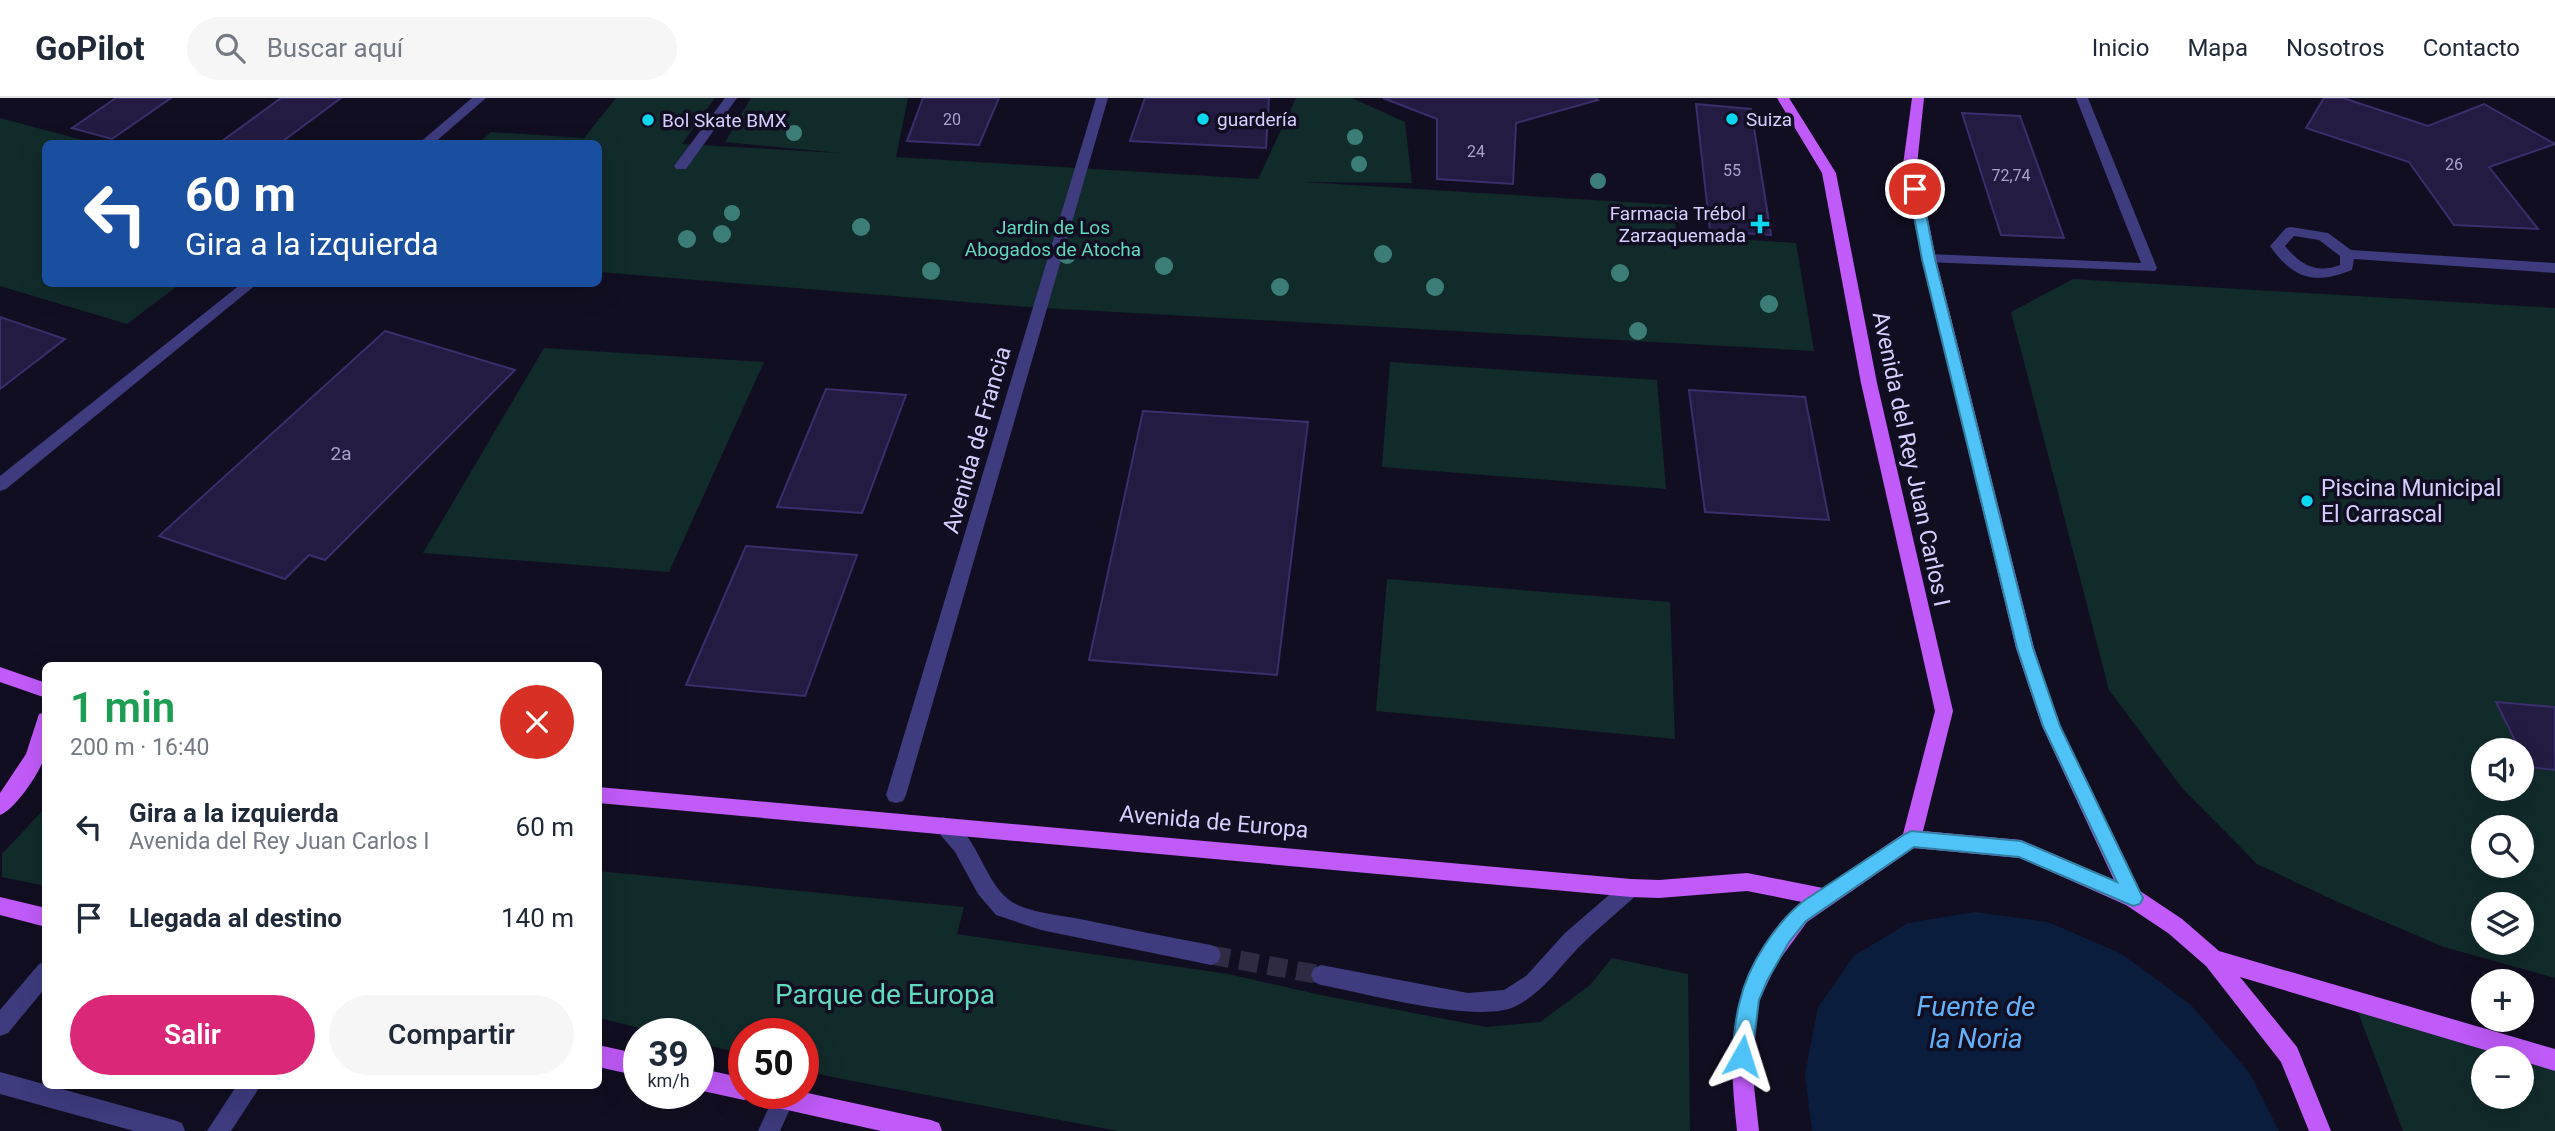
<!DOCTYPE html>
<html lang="es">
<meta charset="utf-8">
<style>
body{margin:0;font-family:Roboto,sans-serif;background:#f6f6f7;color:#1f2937;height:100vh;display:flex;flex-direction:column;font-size:26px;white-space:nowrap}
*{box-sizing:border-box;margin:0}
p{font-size:23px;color:#747a83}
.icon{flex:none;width:38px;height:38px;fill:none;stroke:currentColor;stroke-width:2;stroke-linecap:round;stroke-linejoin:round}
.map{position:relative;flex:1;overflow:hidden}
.panel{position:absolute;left:42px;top:564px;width:560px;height:427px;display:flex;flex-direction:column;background:#fff;border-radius:10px;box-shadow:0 7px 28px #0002}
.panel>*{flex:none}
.hud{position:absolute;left:42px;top:42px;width:560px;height:147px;border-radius:10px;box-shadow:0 7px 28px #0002;background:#1a4fa0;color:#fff;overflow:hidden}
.fabs{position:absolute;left:2471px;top:640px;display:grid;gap:14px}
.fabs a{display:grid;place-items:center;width:63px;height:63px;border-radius:50%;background:#fff;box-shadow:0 7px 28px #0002;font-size:35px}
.speed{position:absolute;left:623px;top:920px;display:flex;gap:14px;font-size:35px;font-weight:700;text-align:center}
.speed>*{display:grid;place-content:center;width:91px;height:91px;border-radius:50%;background:#fff;box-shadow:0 7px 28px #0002;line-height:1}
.speed small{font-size:18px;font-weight:400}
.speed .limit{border:10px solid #d22;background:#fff;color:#111}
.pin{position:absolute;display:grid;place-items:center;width:60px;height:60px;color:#fff;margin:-30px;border:4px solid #fff;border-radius:50%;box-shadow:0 2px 7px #0007}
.me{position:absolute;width:77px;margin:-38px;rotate:6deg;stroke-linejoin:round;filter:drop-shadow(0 0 5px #0008)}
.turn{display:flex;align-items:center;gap:24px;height:147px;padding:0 28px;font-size:32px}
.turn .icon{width:91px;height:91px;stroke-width:2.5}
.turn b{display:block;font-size:49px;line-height:60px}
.round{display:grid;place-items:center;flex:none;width:74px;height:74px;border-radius:37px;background:#f6f6f7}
.overview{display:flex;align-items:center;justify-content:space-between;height:119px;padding:0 28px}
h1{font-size:42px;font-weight:600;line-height:52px;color:#1e9e55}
.action{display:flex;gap:14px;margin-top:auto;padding:14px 28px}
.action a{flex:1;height:80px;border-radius:42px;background:#db2777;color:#fff;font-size:28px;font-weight:600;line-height:80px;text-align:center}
.action a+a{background:#f6f6f7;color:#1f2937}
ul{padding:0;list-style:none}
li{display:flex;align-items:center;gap:21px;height:91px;padding:0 28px}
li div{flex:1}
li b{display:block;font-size:26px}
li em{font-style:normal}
header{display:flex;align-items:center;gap:42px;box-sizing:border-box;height:98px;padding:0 35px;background:#fff;border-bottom:2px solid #e0e1e3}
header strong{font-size:33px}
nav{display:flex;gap:38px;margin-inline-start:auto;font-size:24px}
.search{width:490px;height:63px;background:#f6f6f7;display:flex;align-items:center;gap:18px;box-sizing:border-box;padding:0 24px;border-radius:38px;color:#747a83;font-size:26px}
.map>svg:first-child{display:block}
.green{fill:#112a2a;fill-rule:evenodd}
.water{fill:#0b1d3c}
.building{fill:#231b41;stroke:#3b2e6c;stroke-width:2}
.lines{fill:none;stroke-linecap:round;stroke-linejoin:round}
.minor-tunnel{stroke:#2e2b42;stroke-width:19;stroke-dasharray:19 10;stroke-linecap:butt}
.minor{fill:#3e3b7e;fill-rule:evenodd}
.major{fill:#c05bf9;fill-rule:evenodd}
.tree{fill:#3c7e77}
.route{fill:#4fc3f7;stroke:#337fa1;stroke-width:2}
.poi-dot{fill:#09d6ef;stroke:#110e21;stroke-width:2.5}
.labels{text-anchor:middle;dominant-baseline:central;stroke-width:7;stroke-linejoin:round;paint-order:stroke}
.far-number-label{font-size:16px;fill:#a8a2ce}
.far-poi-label{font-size:19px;fill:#d5cffd;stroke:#110e21;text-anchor:start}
.far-park-label{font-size:19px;fill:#5fdabd;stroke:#110e21}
.number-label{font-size:19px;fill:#a8a2ce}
.street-label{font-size:23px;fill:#d5cffd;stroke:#110e21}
.poi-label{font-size:23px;fill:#d5cffd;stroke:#110e21;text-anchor:start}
.near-park-label{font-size:28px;fill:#5fdabd;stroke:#110e21}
.near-water-label{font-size:28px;font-style:italic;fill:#62b1f9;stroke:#110e21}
</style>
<header>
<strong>GoPilot</strong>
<div class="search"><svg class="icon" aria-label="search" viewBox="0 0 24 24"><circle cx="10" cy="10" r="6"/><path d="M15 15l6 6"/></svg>Buscar aquí</div>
<nav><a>Inicio</a><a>Mapa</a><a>Nosotros</a><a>Contacto</a></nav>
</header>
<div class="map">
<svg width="2555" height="1033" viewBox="0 0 2555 1033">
<rect width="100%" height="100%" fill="#110e21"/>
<g class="green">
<polygon points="616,0 715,0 682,46 839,55 725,44 751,0 908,0 896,59 1258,81 1296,0 1352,0 1405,24 1412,85 1304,84 1675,107 1676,137 1796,145 1814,253 1026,209 599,174 598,46 477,46 491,34 584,40"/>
<polygon points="0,20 94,45 46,46 46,186 180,186 127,226 0,188"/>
<path d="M 2073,181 L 2555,210 L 2555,880 L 2444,849 L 2340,805 L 2257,766 L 2182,690 L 2109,592 L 2011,214 ZM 2483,653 L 2522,653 L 2522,691 L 2483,691 ZM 2483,730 L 2522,730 L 2522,768 L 2483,768 ZM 2483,807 L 2522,807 L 2522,845 L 2483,845 Z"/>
<polygon points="544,250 764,264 669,474 423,455"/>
<polygon points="1390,264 1657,282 1666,391 1382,369"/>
<polygon points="1387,481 1670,504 1675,641 1376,613"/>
<polygon points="45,710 45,788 2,779 2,756"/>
<polygon points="598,773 964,809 957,836 1228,876 1321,897 1486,929 1540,924 1590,887 1612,860 1688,876 1690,1033 1118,1033 837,980 803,972 803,936 744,936 744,956 698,945 698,936 664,936 599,920"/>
<path d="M 2353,901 L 2555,966 L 2555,1033 L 2403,1033 ZM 2483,961 L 2522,961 L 2522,999 L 2483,999 Z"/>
</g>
<polygon class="water" points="1974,814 2048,824 2122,856 2191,907 2249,974 2279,1033 1812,1033 1805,976 1818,909 1854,858 1908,825"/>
<g class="building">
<polygon points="116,0 171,0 112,41 72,30"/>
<polygon points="281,0 341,0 279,46 218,46"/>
<polygon points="923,0 999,0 979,47 907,43"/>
<polygon points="1145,0 1269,0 1266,50 1130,43"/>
<polygon points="1383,0 1596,0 1598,2 1516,25 1513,86 1437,81 1437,21"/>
<polygon points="2324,0 2343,0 2428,28 2484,6 2555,46 2489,69 2538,131 2454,127 2409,64 2306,30"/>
<polygon points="1696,6 1751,11 1771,137 1710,133"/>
<polygon points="1962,15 2020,18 2064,140 2001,137"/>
<polygon points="0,219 65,241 0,291"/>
<polygon points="385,233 515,272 325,462 309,457 285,481 159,438"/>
<polygon points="826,291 906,297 862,415 777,409"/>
<polygon points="1689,292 1805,299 1829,422 1705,414"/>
<polygon points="1143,313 1308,324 1277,577 1089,562"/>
<polygon points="746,448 857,457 805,598 686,587"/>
<polygon points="2496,604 2555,609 2555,672 2528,669"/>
</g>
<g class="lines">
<polyline class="minor-tunnel" points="1211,857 1321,877"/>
<g class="minor">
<polygon points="472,0 486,0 433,46 418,46"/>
<polygon points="725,0 737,0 686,71 676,71 674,68"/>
<polygon points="1096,0 1108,0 906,697 903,703 896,705 889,703 886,697"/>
<polygon points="2076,0 2088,0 2157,170 2155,173 1924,164 1924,158 1929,156 2141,165"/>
<path d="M 2291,129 L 2328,135 L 2351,152 L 2555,165 L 2555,175 L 2354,161 L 2352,172 C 2315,187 2293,181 2270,148 L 2286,130 ZM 2294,138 L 2319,142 L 2340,158 L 2340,167 C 2316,176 2301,167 2285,148 Z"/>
<polygon points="241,186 257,186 6,391 0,393 0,378"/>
<path d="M 943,719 C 977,732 982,780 1008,801 C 1023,814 1061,817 1080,821 C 1124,830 1167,839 1211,847 L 1218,850 L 1221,857 L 1218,864 L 1211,867 L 1041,832 L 996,817 L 978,796 L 955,754 L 933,728 L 936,722 Z"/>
<path d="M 1631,781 L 1638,784 L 1641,790 L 1638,796 C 1618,814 1597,831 1578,850 C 1558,871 1542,895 1516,908 C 1480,927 1364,895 1321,887 L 1314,884 L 1311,877 L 1314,870 L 1321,867 L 1468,895 L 1504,892 L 1526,878 L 1565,835 L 1624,784 Z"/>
<polygon points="46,863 46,889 8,935 0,938 0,912 39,866"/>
<polygon points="0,974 174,1022 182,1025 185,1033 134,1033 0,996"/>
<polygon points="237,987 261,987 231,1033 207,1033"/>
<polygon points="775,996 793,996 795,1000 780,1033 758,1033"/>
</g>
<g class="major">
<path d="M 1777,0 L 1789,0 L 1836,75 L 1877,285 L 1953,613 L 1923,733 L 2021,742 L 2114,782 L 2042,628 L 2016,550 L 1922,161 L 1903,67 L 1912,0 L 1924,0 L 1917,67 L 1936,161 L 2034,550 L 2060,628 L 2140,793 L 2182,821 L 2219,853 L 2555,951 L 2555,973 L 2240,879 L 2297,949 L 2331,1033 L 2309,1033 L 2281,964 L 2206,868 L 2168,835 L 2126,807 L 2020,760 L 1914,750 L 1807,824 L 1777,865 L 1759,903 L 1755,929 L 1754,988 L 1759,1033 L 1737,1033 C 1729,958 1726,900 1774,836 C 1783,824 1790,812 1802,804 L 1747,793 L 1659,800 L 1631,799 L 598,705 L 598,689 L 1631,781 L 1659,782 L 1747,775 L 1823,790 L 1903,736 L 1935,613 L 1861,285 L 1822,75 Z"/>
<polygon points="0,569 46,585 46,600 0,584"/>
<path d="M 46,614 C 46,627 48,642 46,654 C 43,671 15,712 0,717 L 0,695 L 26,656 L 39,616 Z"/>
<polygon points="0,799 46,810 46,829 0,817"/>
<polygon points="598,947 639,956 639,978 598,969"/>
<polygon points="698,970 744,980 744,996 753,996 752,999 744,1002 698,992"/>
<polygon points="803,994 931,1022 939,1025 942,1033 881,1033 765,1007 757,1004 754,996 803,996"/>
</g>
</g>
<g class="tree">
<circle cx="794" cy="35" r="8"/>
<circle cx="1355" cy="39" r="8"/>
<circle cx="1359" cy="66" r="8"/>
<circle cx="1598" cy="83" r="8"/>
<circle cx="732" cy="115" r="8"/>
<circle cx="861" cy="129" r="9"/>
<circle cx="722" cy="136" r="9"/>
<circle cx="687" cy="141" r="9"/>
<circle cx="1383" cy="156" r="9"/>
<circle cx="1067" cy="157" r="9"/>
<circle cx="1164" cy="168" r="9"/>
<circle cx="931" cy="173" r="9"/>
<circle cx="1620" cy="175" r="9"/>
<circle cx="1280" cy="189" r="9"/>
<circle cx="1435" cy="189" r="9"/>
<circle cx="1769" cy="206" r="9"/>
<circle cx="1638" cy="233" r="9"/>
</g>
<path class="route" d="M 1915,87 L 1921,91 L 1935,161 L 2033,550 L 2060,628 L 2143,800 L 2140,806 L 2133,808 L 2019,759 L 1914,749 L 1806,823 L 1789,844 L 1767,883 L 1759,902 L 1752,958 L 1749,965 L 1742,967 L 1735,965 L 1732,958 C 1734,940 1735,920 1740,903 C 1748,867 1776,824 1805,802 L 1905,736 L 1911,733 L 2021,743 L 2117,784 L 2043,628 L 2017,550 L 1922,161 L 1909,91 Z"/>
<g class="poi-dot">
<circle cx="1203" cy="21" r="7"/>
<circle cx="1732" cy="21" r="7"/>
<circle cx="648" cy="22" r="7"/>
<path d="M1756.5 115.5h7v7h7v7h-7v7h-7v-7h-7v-7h7z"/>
<circle cx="2307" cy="403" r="7"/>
</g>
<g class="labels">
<g class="far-number-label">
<text x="952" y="21">20</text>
<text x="1476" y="53">24</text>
<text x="2454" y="66">26</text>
<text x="1732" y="72">55</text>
<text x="2011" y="77">72,74</text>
</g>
<g class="far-poi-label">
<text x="1217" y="21">guardería</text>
<text x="1746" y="21">Suiza</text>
<text x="662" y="22">Bol Skate BMX</text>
<text x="1746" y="115" text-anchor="end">Farmacia Trébol<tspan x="1746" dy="22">Zarzaquemada</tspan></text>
</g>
<g class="far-park-label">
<text x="1053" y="129">Jardin de Los<tspan x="1053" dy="22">Abogados de Atocha</tspan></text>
</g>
<g class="number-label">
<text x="341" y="355">2a</text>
</g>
<g class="street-label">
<text transform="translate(977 342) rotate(-74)">Avenida de Francia</text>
<text transform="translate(1911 361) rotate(78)">Avenida del Rey Juan Carlos I</text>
<text transform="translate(1214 724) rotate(5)">Avenida de Europa</text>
</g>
<g class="poi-label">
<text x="2321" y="390">Piscina Municipal<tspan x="2321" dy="26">El Carrascal</tspan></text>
</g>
<g class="near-park-label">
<text x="885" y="896">Parque de Europa</text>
</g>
<g class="near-water-label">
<text x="1976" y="908">Fuente de<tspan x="1976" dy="32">la Noria</tspan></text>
</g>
</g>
</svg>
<div class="fabs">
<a><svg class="icon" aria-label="sound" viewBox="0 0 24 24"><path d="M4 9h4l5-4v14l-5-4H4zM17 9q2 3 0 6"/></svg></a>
<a><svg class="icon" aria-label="search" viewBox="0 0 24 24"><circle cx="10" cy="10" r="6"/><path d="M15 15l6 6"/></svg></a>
<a><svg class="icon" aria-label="layers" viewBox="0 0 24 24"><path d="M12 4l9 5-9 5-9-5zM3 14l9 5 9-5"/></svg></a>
<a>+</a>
<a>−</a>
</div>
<div class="speed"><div>39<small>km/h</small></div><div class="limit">50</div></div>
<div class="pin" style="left:1915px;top:91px;background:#d93025"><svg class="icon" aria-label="arrive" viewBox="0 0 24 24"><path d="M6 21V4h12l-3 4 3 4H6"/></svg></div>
<svg class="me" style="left:1742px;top:958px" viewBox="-20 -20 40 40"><path d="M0-17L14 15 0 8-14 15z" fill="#4fc3f7" stroke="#fff" stroke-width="4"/></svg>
<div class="hud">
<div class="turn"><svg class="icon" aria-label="left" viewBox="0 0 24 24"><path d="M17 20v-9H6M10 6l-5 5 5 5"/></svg><div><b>60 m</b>Gira a la izquierda</div></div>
</div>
<section class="panel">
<div class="overview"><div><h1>1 min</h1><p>200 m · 16:40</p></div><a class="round" style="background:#d93025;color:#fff"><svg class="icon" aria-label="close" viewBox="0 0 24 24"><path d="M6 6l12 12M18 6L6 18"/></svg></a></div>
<ul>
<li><svg class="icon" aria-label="left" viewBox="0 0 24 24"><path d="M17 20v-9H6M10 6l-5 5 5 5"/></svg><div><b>Gira a la izquierda</b><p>Avenida del Rey Juan Carlos I</p></div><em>60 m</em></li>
<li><svg class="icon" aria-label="arrive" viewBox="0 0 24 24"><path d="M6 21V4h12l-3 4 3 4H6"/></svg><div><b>Llegada al destino</b></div><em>140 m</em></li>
</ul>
<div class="action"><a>Salir</a><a>Compartir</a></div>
</section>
</div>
